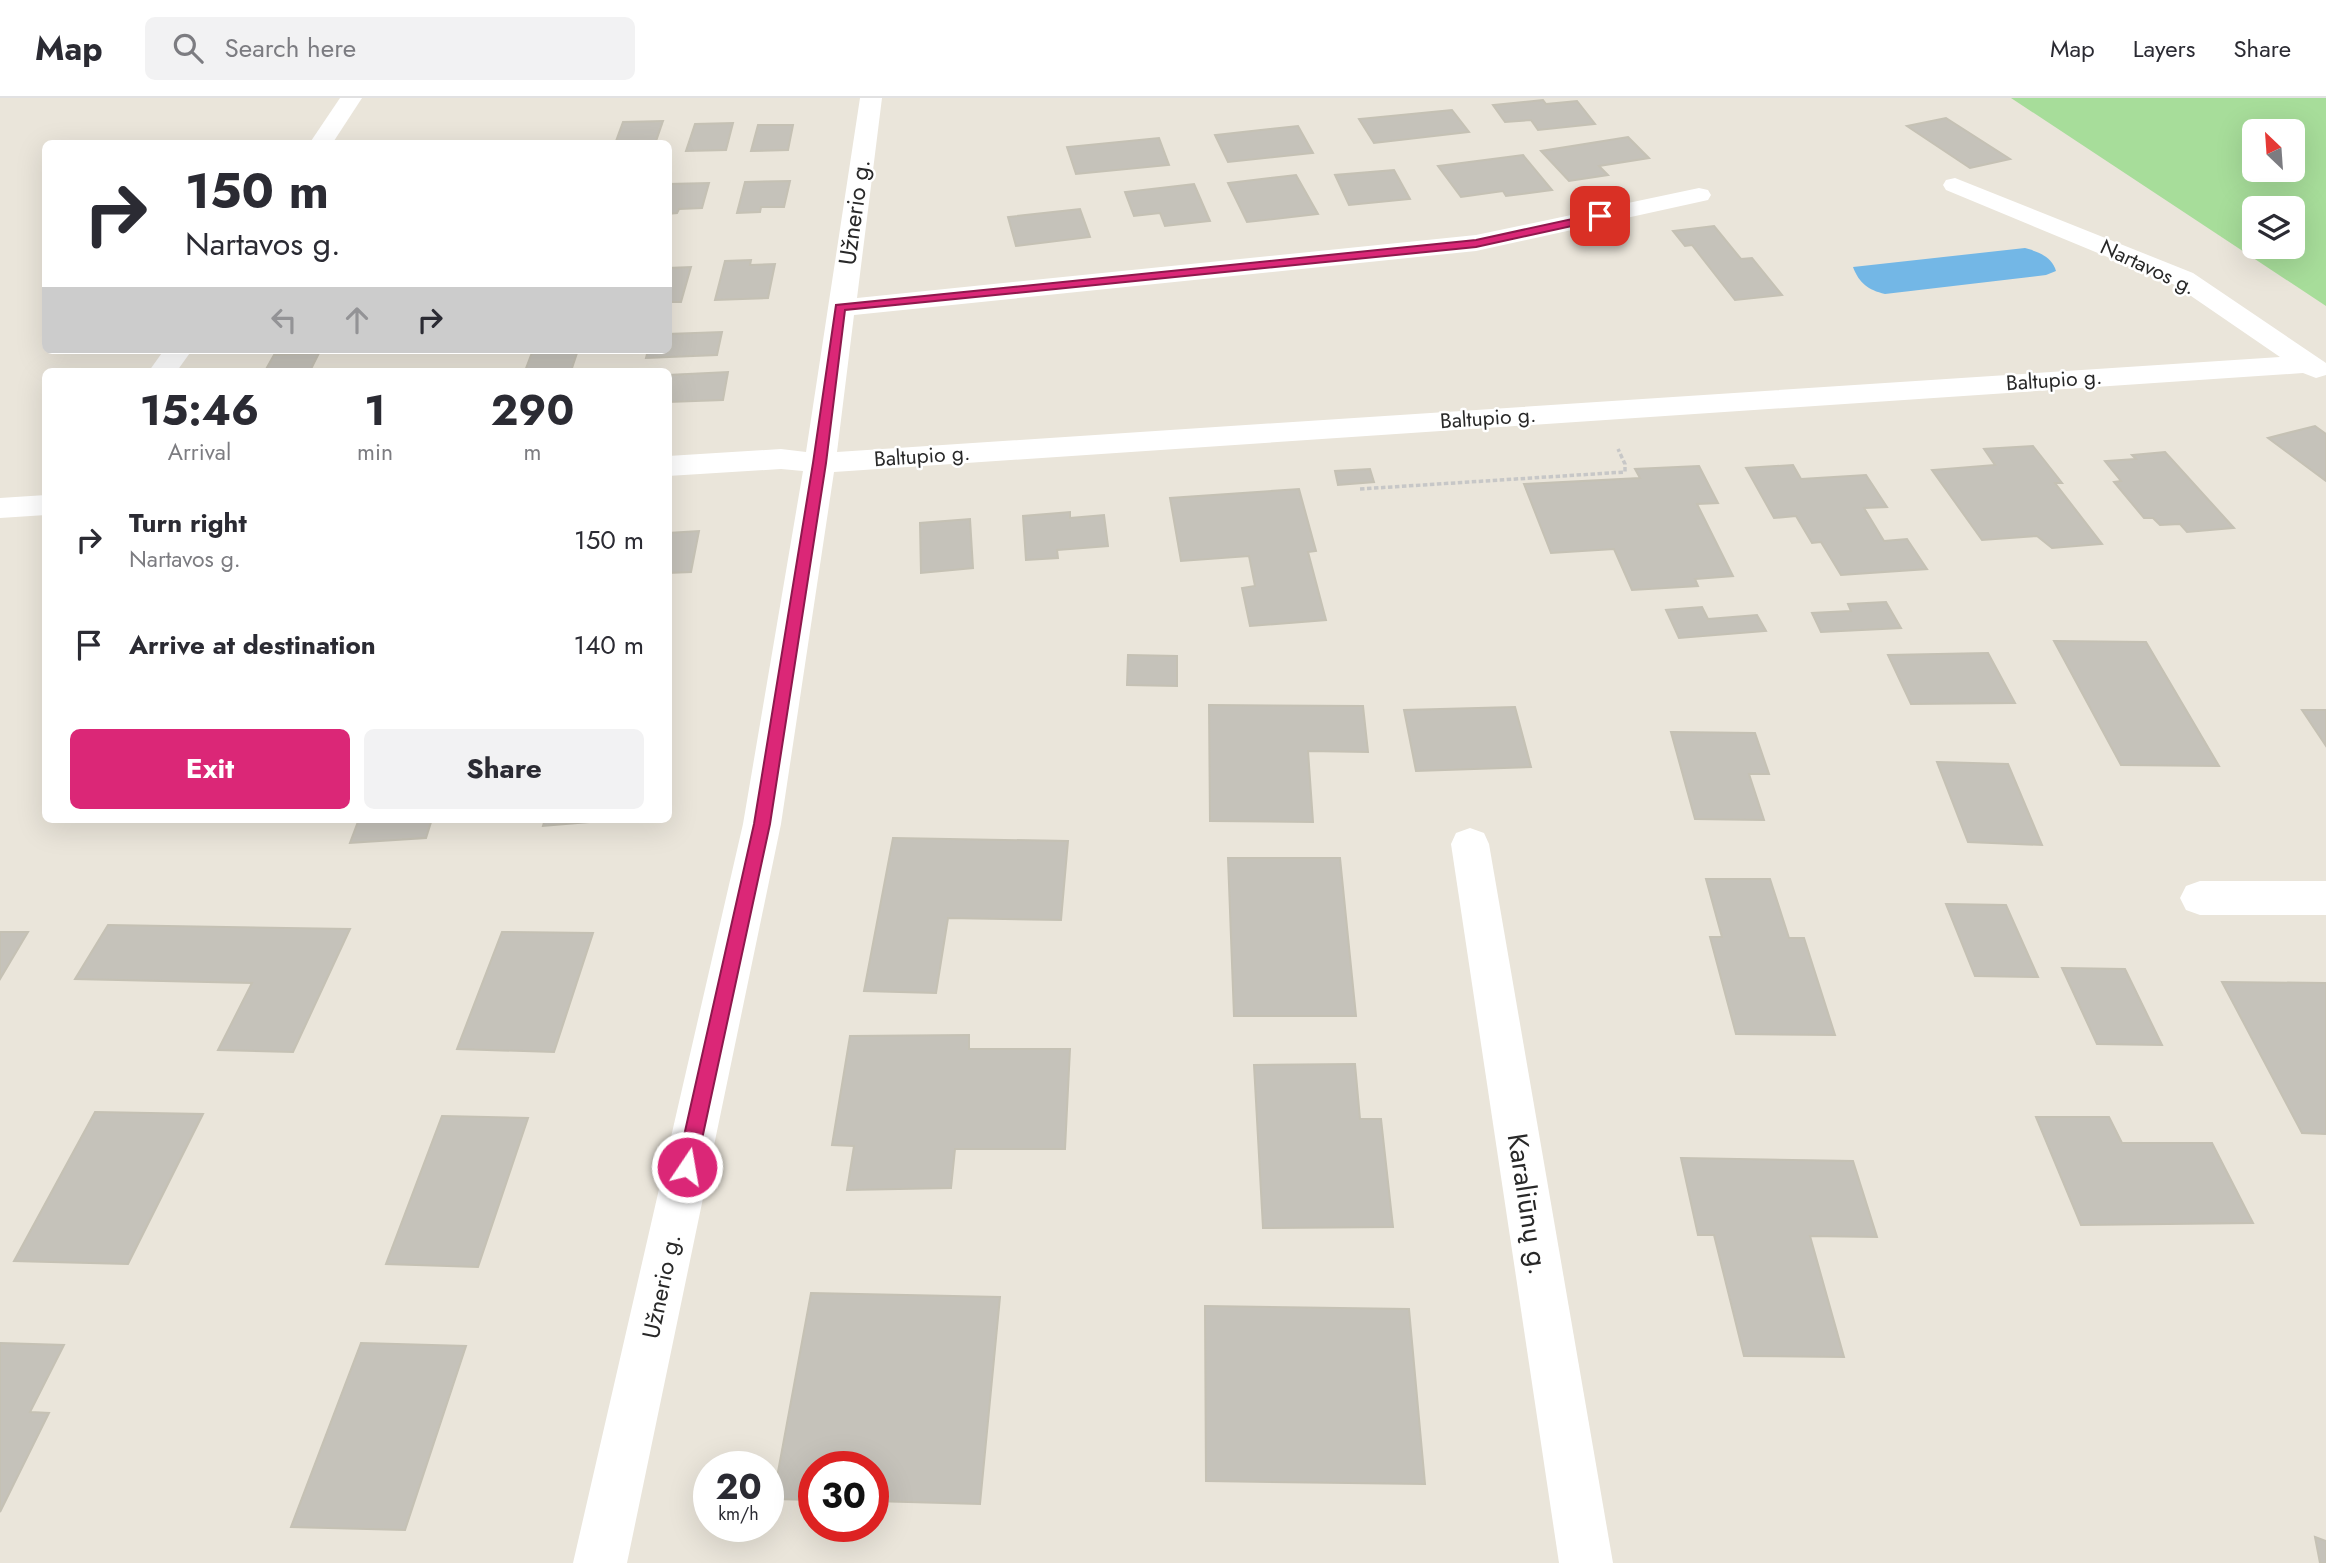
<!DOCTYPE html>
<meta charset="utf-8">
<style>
body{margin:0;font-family:Jost,sans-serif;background:#f2f2f3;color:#2b2b33;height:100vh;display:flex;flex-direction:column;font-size:26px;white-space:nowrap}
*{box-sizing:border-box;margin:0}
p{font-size:23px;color:#7c7c81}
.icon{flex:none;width:38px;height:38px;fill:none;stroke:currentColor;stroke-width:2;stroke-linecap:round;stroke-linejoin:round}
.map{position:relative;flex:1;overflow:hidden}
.panel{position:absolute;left:42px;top:270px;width:630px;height:455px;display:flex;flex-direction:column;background:#fff;border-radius:10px;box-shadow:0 7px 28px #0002}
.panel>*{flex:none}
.top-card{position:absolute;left:42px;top:42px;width:630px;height:214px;border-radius:10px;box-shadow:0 7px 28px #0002;background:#fff;color:#2b2b33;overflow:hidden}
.needle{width:46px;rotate:335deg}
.fabs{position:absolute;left:2242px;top:21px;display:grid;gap:14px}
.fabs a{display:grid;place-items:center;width:63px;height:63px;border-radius:10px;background:#fff;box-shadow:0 7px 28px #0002;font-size:35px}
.speed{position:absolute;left:693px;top:1353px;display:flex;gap:14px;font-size:35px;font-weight:700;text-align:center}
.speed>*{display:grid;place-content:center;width:91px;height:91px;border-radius:50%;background:#fff;box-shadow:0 7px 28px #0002;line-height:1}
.speed small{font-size:18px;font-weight:400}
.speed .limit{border:10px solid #d22;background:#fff;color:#111}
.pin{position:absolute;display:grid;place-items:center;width:60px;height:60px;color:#fff;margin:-30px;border-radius:14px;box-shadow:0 4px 10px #0006}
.me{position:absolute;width:77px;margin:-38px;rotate:12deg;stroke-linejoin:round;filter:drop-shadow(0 0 5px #0008)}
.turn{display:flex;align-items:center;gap:24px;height:147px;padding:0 28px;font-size:32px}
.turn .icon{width:91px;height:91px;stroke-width:2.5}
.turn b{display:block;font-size:49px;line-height:60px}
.lanes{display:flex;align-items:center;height:66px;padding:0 28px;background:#0003;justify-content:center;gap:35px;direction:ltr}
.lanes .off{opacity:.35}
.eta{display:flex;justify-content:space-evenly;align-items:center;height:119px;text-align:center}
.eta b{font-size:42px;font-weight:700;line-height:49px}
.action{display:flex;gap:14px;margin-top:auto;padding:14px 28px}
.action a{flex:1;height:80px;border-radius:10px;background:#db2777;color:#fff;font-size:28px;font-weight:700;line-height:80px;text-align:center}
.action a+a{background:#f2f2f3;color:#2b2b33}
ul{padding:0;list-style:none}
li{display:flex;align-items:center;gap:21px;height:105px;padding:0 28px}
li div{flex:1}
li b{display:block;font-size:26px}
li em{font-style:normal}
header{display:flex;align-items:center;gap:42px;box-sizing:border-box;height:98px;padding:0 35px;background:#fff;border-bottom:2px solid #e1e1e2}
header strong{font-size:33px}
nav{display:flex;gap:38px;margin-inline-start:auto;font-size:24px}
.search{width:490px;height:63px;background:#f2f2f3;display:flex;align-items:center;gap:18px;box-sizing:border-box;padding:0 24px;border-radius:10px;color:#7c7c81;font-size:26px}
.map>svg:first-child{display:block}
.green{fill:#a7dd9a;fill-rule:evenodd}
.water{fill:#73b7e6}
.building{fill:#c5c2ba;stroke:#c5c1b4;stroke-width:2}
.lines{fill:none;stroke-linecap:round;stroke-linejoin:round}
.path{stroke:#c7c7c7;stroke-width:3.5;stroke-dasharray:4.5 2.5;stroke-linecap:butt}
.street{fill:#fff;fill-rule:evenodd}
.route{fill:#db2777;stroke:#8e194d;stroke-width:2}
.labels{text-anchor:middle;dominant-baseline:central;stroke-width:5;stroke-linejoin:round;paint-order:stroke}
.far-street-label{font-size:21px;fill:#282828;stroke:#fff}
.street-label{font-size:24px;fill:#282828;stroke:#fff}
.near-street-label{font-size:28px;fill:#282828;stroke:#fff}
</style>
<header>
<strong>Map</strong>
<div class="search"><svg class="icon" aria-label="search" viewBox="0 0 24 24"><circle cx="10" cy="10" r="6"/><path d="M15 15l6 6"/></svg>Search here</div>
<nav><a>Map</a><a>Layers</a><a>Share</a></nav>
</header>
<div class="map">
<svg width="2326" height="1465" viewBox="0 0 2326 1465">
<rect width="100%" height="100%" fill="#eae5da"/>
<path class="green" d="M 2011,0 L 2326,0 L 2326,208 ZM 2254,33 L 2292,33 L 2292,72 L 2254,72 ZM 2254,110 L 2292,110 L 2292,149 L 2254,149 Z"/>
<path class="water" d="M 2025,150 C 2039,154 2052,159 2056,173 L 2046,177 L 1885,196 C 1868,192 1859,185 1853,169 Z"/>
<g class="building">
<polygon points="1543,2 1546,6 1577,3 1595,26 1538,32 1531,22 1505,24 1493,7"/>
<polygon points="1452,12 1469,34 1374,45 1359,21"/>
<polygon points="1946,20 2010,61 1970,70 1907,28"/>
<polygon points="663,23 655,46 615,46 623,24"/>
<polygon points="733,25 726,52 686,53 695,26"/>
<polygon points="758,27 793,27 788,52 751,53"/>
<polygon points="1298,28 1313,55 1228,64 1215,37"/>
<polygon points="1628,39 1649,60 1599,68 1608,77 1569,83 1541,53"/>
<polygon points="1159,40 1169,67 1076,76 1067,49"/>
<polygon points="1523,57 1552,92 1506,98 1503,93 1461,99 1438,68"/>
<polygon points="1394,72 1410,101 1349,107 1335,77"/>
<polygon points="1296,77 1318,116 1247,124 1228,85"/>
<polygon points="790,83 784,109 761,109 760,114 737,115 745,84"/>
<polygon points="709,85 702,110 679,111 677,115 668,116 668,86"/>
<polygon points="1194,86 1210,123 1165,128 1160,115 1134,118 1125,94"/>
<polygon points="1080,111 1090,139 1016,148 1008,119"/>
<polygon points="1714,128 1741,161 1752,160 1782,197 1735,202 1692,147 1685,148 1673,133"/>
<polygon points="751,162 750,167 775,166 768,200 715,202 725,163"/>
<polygon points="691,169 681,204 668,204 668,170"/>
<polygon points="722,234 717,257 646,260 648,252 668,252 668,236"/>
<polygon points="533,252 578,252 571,273 525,273"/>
<polygon points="319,255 310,273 265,273 274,257"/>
<polygon points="728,274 723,302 668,304 668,277"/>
<polygon points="2315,328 2326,336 2326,383 2268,340"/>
<polygon points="2033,348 2062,385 2055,385 2102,446 2052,450 2037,438 1982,442 1932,372 1995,367 1984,351"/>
<polygon points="2165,354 2234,430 2187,434 2180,426 2160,427 2153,420 2144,420 2114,384 2121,383 2105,363 2136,361 2132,357"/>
<polygon points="1793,367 1801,381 1866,377 1887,409 1864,410 1884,443 1907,441 1927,471 1841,477 1821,444 1812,445 1796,418 1774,420 1746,370"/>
<polygon points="1699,368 1718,405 1697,406 1733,478 1695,481 1698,488 1632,492 1614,451 1551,455 1524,386 1640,380 1635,371"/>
<polygon points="1370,371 1374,384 1338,387 1335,373"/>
<polygon points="1299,391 1316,453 1308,454 1326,522 1250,528 1242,490 1255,488 1249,458 1181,463 1170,400"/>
<polygon points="1070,414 1070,420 1104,417 1108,448 1057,452 1058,460 1026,462 1023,418"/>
<polygon points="970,421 973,470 921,475 920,425"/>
<polygon points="699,433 691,474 668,475 668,435"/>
<polygon points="1886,504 1901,530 1821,534 1812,515 1851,513 1848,506"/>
<polygon points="1702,509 1708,521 1757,517 1766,533 1679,540 1666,512"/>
<polygon points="2054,543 2146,544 2219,668 2121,667"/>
<polygon points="1988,555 2015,605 1911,606 1888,557"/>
<polygon points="1128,557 1177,558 1177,588 1127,587"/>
<polygon points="1209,607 1363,608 1368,654 1308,653 1313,724 1210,723"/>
<polygon points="1515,609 1531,669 1416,673 1404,612"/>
<polygon points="2302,612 2326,612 2326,648"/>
<polygon points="1671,634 1755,635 1769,676 1749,676 1764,722 1695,721"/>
<polygon points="1937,664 2008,666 2042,747 1968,744"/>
<polygon points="359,721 432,721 426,740 350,745"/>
<polygon points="545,721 626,721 543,728"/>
<polygon points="893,740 1068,743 1061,822 948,820 936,895 864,893"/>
<polygon points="1228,760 1340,760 1356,918 1234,918"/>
<polygon points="1706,781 1770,781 1789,840 1804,840 1835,937 1736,936 1710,839 1722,839"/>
<polygon points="1946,806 2006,807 2038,879 1975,878"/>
<polygon points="108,827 350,831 293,954 218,952 252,885 75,881"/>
<polygon points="0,834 28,834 0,881"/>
<polygon points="502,834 593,835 554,954 457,951"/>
<polygon points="2062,870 2125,871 2162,947 2097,946"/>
<polygon points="2222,884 2326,885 2326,1036 2302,1035"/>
<polygon points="969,937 969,951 1070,951 1065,1051 955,1051 951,1090 847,1092 854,1048 832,1047 850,938"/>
<polygon points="1355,966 1360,1021 1381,1021 1393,1129 1263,1130 1254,967"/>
<polygon points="95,1014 203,1016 128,1166 14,1163"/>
<polygon points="442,1018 528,1020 478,1169 386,1166"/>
<polygon points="2036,1019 2109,1019 2122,1045 2212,1045 2253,1125 2081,1127"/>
<polygon points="1681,1060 1853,1063 1877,1139 1810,1138 1844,1259 1744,1258 1714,1137 1698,1137"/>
<polygon points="811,1195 1000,1199 980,1406 873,1403 873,1368 814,1368 814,1402 773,1401"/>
<polygon points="1205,1208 1409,1211 1425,1386 1206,1383"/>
<polygon points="0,1245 64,1247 30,1314 49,1315 0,1414"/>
<polygon points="361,1245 466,1248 405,1432 291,1429"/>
<polygon points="2315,1439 2326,1443 2326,1465 2320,1465"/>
</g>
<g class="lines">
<polyline class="path" points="1360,391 1625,374 1625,366 1618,351"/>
<g class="street">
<polygon points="340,0 362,0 332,46 309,46"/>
<polygon points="860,0 882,0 857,200 1476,137 1699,90 1708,92 1711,97 1708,102 1699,104 1476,153 854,217 837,354 2280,259 2175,187 1946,92 1943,87 1946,82 1955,80 2193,175 2326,265 2326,277 2316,280 2303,275 834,374 781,726 627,1465 573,1465 743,726 803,373 781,371 668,378 668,358 781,351 806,354"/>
<polygon points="164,252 192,252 177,273 149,273"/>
<polygon points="46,397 46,417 0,420 0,400"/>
<polygon points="1470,730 1484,735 1489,746 1613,1465 1559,1465 1451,746 1456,735"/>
<polygon points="2200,783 2326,783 2326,817 2200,817 2186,812 2180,800 2186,788"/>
</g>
</g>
<polygon class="route" points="1600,115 1604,116 1604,121 1476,149 845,212 826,365 770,726 696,1069 694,1076 687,1078 680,1076 677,1069 754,726 813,365 836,207 1476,142"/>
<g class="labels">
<g class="far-street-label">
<text transform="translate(2148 169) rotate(25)">Nartavos g.</text>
<text transform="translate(2054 282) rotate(-4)">Baltupio g.</text>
<text transform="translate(1488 320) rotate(-4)">Baltupio g.</text>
<text transform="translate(922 358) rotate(-4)">Baltupio g.</text>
</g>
<g class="street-label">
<text transform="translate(854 114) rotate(-82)">Užnerio g.</text>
<text transform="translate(661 1188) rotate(-78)">Užnerio g.</text>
</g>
<g class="near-street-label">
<text transform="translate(1528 1106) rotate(81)">Karaliūnų g.</text>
</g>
</g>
</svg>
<div class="fabs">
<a><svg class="needle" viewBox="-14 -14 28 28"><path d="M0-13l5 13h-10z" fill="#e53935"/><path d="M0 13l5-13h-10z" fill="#7c7c81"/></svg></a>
<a><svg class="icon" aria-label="layers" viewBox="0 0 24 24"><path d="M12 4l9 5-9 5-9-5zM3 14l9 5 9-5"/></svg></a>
</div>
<div class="speed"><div>20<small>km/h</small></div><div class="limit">30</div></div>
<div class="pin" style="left:1600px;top:118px;background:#d93025"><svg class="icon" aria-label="arrive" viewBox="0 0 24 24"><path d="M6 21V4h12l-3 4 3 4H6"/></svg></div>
<svg class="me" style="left:687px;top:1069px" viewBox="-20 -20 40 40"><circle r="17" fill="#db2777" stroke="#fff" stroke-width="3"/><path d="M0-11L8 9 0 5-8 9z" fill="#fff"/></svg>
<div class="top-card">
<div class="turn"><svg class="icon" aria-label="right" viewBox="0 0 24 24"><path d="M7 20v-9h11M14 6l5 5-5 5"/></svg><div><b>150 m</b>Nartavos g.</div></div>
<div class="lanes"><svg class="icon off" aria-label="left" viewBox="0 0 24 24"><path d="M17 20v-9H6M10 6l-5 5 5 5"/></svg><svg class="icon off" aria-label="ahead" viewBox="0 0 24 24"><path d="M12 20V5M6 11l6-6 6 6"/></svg><svg class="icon" aria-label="right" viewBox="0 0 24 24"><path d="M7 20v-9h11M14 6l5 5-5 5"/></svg></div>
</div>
<section class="panel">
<div class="eta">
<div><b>15:46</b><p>Arrival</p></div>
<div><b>1</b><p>min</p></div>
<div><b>290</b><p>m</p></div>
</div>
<ul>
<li><svg class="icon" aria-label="right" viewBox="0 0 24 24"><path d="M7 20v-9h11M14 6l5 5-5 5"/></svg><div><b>Turn right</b><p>Nartavos g.</p></div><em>150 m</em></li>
<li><svg class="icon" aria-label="arrive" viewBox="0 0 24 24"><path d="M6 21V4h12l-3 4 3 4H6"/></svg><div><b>Arrive at destination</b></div><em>140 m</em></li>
</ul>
<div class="action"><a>Exit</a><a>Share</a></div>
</section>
</div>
